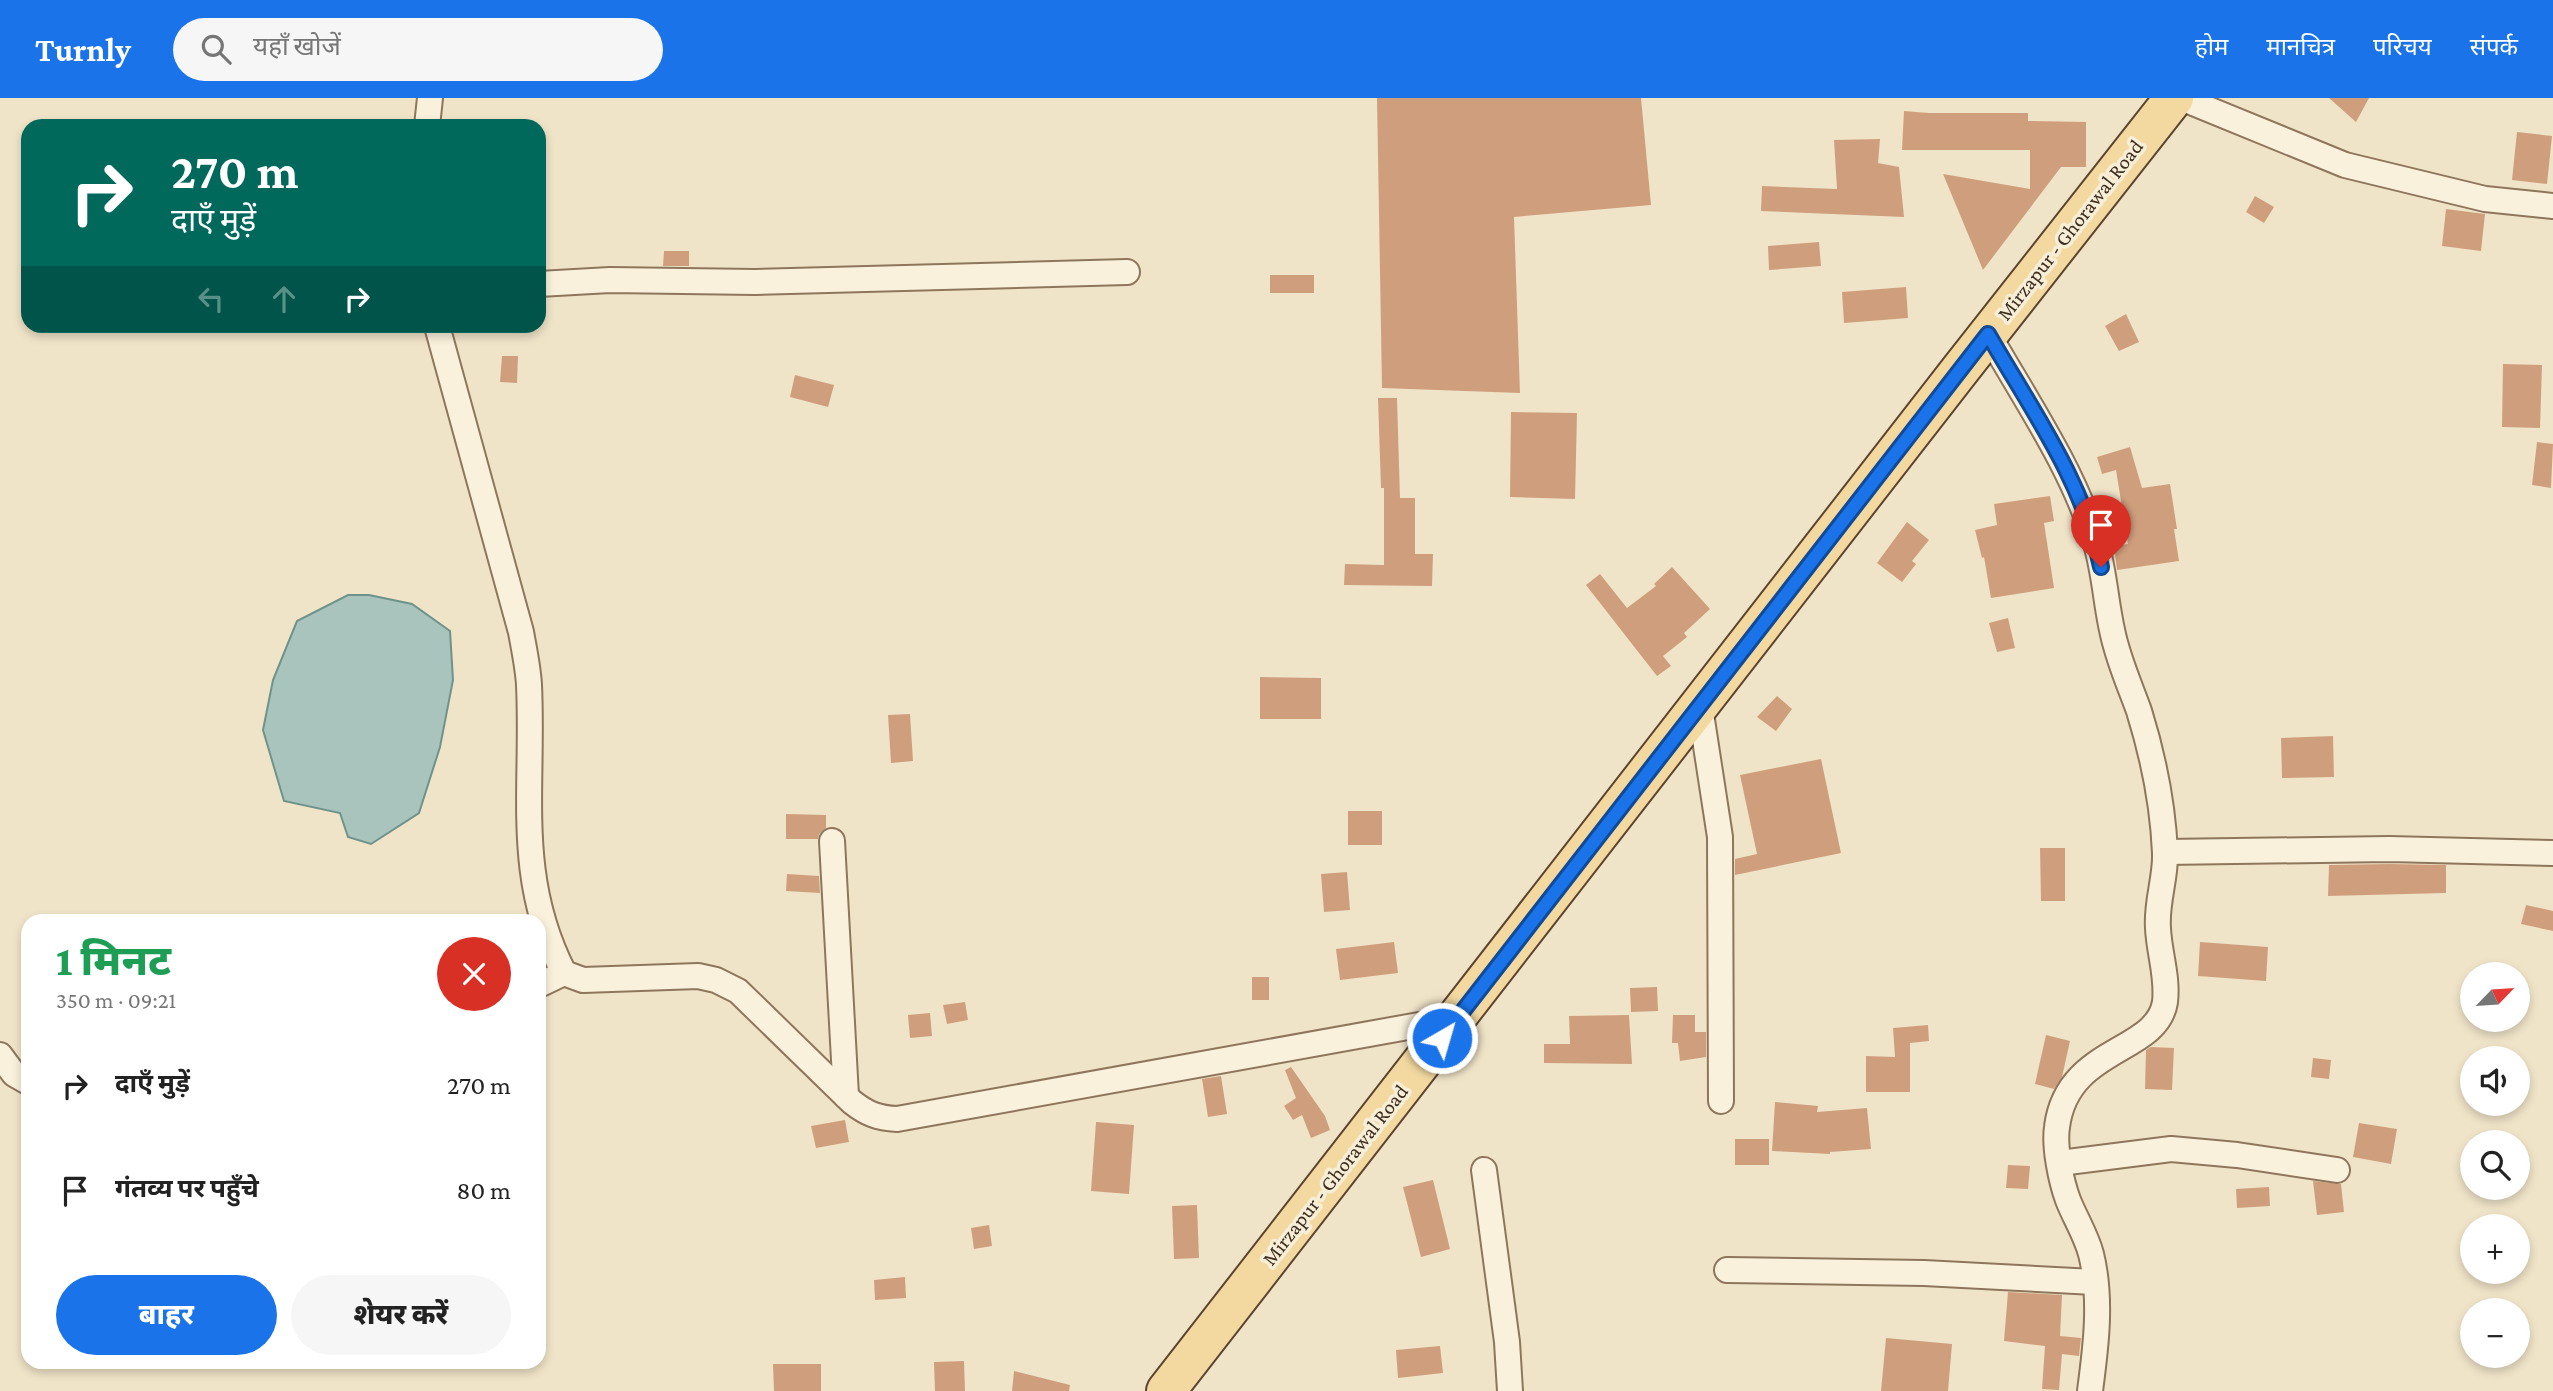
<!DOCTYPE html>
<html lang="hi">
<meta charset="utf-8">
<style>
body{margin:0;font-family:"Crimson Pro","Noto Sans Devanagari",serif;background:#f6f6f6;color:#222;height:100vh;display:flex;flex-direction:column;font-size:26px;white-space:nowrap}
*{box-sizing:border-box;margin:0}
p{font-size:23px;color:#767676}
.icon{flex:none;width:38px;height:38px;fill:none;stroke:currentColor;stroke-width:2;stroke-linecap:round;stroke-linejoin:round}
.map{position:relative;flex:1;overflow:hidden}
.details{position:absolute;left:21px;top:816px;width:525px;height:455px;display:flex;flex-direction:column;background:#fff;border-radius:21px;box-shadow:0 4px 10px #0003}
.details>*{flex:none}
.hud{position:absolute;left:21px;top:21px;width:525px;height:214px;border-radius:21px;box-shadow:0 4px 10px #0003;background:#00695c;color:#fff;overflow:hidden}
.needle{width:46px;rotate:65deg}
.tools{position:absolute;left:2460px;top:864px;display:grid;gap:14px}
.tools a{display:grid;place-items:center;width:70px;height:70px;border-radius:50%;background:#fff;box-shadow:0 4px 10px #0003;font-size:35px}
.pin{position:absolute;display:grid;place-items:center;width:60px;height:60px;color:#fff;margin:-72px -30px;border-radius:50% 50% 50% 0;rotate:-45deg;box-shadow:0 0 7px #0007}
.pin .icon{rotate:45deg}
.me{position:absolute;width:77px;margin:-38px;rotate:38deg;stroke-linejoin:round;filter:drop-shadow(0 0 5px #0008)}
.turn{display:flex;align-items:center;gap:24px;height:147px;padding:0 35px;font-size:32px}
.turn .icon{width:91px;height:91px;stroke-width:2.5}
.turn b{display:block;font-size:49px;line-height:60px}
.lanes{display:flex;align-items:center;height:66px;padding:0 35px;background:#0003;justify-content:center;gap:35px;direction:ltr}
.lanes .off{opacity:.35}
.round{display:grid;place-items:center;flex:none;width:74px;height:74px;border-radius:37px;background:#f6f6f6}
.headline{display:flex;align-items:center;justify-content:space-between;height:119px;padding:0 35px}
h1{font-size:42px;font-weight:800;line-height:52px;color:#1e9e55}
.button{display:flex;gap:14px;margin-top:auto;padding:14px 35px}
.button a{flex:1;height:80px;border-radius:42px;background:#1a73e8;color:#fff;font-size:28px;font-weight:800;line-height:80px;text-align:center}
.button a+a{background:#f6f6f6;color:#222}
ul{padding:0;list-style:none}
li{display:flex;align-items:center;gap:21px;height:105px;padding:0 35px}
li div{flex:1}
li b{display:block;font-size:26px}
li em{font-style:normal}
header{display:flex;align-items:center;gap:42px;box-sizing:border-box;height:98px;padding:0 35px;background:#1a73e8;color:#fff}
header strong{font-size:33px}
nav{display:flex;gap:38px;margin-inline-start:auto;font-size:24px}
.search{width:490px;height:63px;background:#f6f6f6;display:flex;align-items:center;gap:18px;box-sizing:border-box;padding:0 24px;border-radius:38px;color:#767676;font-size:26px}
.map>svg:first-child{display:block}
.water{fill:#a9c4bc;stroke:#6f938a;stroke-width:2}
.building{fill:#cf9f7d}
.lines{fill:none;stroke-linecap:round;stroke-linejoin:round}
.street-casing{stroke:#8d765c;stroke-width:28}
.primary-casing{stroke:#5b4430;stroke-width:42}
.street{stroke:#faf1dc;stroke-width:24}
.primary{stroke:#f3d9a0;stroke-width:38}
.route-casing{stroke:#114b97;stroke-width:18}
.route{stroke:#1a73e8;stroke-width:12}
.labels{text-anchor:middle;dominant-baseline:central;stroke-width:7;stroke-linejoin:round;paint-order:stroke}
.street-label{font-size:21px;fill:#3d2e20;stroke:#f7eed8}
</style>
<header>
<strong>Turnly</strong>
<div class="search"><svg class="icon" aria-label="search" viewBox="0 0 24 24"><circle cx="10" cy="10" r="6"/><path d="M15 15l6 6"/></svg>यहाँ खोजें</div>
<nav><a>होम</a><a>मानचित्र</a><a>परिचय</a><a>संपर्क</a></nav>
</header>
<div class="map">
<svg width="2553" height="1293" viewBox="0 0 2553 1293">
<rect width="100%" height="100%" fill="#f0e4c8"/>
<polygon class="water" points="348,497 369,497 412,506 450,533 453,582 440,649 419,715 371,746 348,739 340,715 284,703 263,632 273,582 297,523"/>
<g class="building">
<polygon points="1377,0 1641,0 1651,107 1514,119 1520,295 1382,290"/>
<polygon points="2329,0 2369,0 2356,24"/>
<polygon points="1904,13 1929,15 2028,15 2028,23 2086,24 2086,69 2061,69 1983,172 1943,76 2030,91 2030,52 1902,52"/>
<polygon points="2517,34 2552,38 2547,86 2512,82"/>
<polygon points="1880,41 1878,65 1899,69 1904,119 1761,113 1762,88 1837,91 1834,42"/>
<polygon points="2255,98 2274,109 2264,125 2246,114"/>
<polygon points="2446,111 2485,116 2481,153 2442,148"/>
<polygon points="1819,144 1821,168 1769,172 1768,148"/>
<polygon points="664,153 689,153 689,168 663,168"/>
<rect x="1270" y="177" width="44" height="18"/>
<polygon points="1906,189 1908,220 1844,225 1842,194"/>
<polygon points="2126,216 2139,244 2119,253 2105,228"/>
<polygon points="502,258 518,258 517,285 500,284"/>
<polygon points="2503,266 2542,267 2540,330 2502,329"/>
<polygon points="795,277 834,287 828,309 790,299"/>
<polygon points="1378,300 1397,300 1400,400 1415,400 1415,456 1433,456 1432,488 1344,487 1345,466 1384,467 1384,390 1381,390"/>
<polygon points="1511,314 1577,315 1575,401 1510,399"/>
<polygon points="2537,344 2553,346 2551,390 2532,387"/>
<polygon points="2130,349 2142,390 2170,386 2177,431 2174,431 2179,463 2117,472 2114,448 2128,446 2116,372 2102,376 2097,359"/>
<polygon points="2050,398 2054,423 2044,425 2054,490 1991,500 1984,459 1982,460 1975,432 1997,427 1994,406"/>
<polygon points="1907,424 1929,442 1912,463 1916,466 1902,484 1877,465"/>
<polygon points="1672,469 1710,511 1684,535 1687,539 1663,558 1671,568 1657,578 1586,487 1600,476 1627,510 1656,488 1654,486"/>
<polygon points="2008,520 2015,550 1997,554 1989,525"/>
<polygon points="1260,579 1321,580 1321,621 1260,621"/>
<polygon points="1777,598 1792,611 1776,633 1757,619"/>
<polygon points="910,616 913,663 891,665 888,617"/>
<polygon points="2333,638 2334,679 2282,680 2281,640"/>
<polygon points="1821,661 1841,755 1735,777 1735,761 1757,756 1740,677"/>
<rect x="1348" y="713" width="34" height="34"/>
<polygon points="786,716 826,717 826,730 819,736 818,741 786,741"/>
<polygon points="2040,750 2065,750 2065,803 2041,803"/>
<polygon points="2389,766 2446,767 2446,795 2328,798 2329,767"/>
<polygon points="1347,774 1350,812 1324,814 1321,776"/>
<polygon points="787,776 819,778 820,795 786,793"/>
<polygon points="2526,807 2553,813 2553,833 2521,826"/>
<polygon points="1394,844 1398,875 1340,882 1336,851"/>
<polygon points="2200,844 2268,849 2266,883 2198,878"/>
<rect x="1252" y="879" width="17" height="23"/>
<polygon points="1657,889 1658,913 1631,914 1630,890"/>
<polygon points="965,904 968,922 947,926 943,907"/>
<polygon points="930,915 932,938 910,940 908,917"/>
<polygon points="1629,917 1632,966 1544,965 1544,946 1570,946 1569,918"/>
<polygon points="1673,917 1695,917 1695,934 1706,934 1706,959 1680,963 1678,945 1672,945"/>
<polygon points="1928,927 1929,943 1910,945 1910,994 1866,994 1866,958 1895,959 1893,930"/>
<polygon points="2046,937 2070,943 2062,979 2054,991 2035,986"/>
<polygon points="2151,949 2174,950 2172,992 2145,991 2146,952"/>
<polygon points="2313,960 2331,962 2329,981 2311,979"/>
<polygon points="1291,969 1325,1018 1330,1032 1311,1040 1302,1017 1293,1022 1284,1008 1296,1000 1285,972"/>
<polygon points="1221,978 1227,1016 1208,1019 1202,981"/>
<polygon points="1775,1004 1818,1008 1817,1014 1867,1010 1871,1051 1830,1054 1830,1056 1772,1053"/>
<polygon points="845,1022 849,1044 816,1050 811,1028"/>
<polygon points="1096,1024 1134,1027 1129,1096 1091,1093"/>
<polygon points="2359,1025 2397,1031 2391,1066 2353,1059"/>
<rect x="1735" y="1041" width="34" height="26"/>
<polygon points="2008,1067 2030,1068 2028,1091 2006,1090"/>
<polygon points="1433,1082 1450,1151 1421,1159 1403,1089"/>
<polygon points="2313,1083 2341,1086 2344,1114 2317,1117"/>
<polygon points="2269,1089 2270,1108 2237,1110 2236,1091"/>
<polygon points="1197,1107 1199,1160 1174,1161 1172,1108"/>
<polygon points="989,1127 992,1148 974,1151 971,1130"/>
<polygon points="905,1179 906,1200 875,1202 874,1182"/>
<polygon points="2008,1194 2062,1197 2060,1238 2081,1240 2079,1258 2062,1256 2059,1292 2042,1291 2045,1248 2004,1243"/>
<polygon points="1886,1240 1952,1246 1948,1293 1881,1293"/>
<polygon points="1440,1248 1443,1275 1398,1280 1396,1252"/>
<polygon points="964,1263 965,1293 935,1293 934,1264"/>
<polygon points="773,1266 821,1266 821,1293 774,1293"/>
<polygon points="1014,1273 1070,1287 1069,1293 1012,1293"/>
</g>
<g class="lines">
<defs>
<g id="street">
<polyline points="2181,0 2345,67 2485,101 2553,108"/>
<polyline points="427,28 430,0"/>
<polyline points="539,186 610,182 755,184 1127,174"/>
<path d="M 437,228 L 521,534 C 524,551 528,569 529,587 C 534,691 514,778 564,875 L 583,882 L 698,878 L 716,882 L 738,893 L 852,1004 C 867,1016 878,1020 897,1021 L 1458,920"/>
<path d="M 1988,236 C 2027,304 2073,371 2096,446 C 2106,479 2106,515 2116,548 C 2122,570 2131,591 2139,613 C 2153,658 2163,708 2165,755 C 2166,780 2156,804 2158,830 C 2159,855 2168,878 2165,904 C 2157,956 2067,948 2057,1029 C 2054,1049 2061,1083 2068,1102 C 2075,1120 2086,1137 2091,1156 C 2102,1200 2096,1248 2090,1293"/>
<polyline points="1700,609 1720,739 1721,1003"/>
<polyline points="832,743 846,998"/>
<polyline points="2165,754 2389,751 2553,755"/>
<polyline points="539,887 564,875"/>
<polyline points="0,957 14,976 28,984"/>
<polyline points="2060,1065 2171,1051 2237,1057 2337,1072"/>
<polyline points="1484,1072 1507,1244 1510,1293"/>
<polyline points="1727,1172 1924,1175 2094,1184"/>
</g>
<polyline id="primary" points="1166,1293 1960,272 2174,0"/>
</defs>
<use href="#street" class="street-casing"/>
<use href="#primary" class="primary-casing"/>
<use href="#street" class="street"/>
<use href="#primary" class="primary"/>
</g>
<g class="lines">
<defs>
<path id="route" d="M 1442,940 L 1988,236 C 2031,311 2084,384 2101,469"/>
</defs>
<use href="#route" class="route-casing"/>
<use href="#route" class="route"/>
</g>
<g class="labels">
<g class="street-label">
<text transform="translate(2070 132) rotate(-52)">Mirzapur - Ghorawal Road</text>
<text transform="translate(1335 1077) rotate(-52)">Mirzapur - Ghorawal Road</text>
</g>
</g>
</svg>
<div class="tools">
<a><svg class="needle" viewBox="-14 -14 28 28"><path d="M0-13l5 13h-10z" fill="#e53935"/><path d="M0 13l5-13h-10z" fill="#767676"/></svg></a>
<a><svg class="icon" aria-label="sound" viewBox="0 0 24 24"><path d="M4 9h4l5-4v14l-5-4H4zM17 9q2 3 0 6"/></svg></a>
<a><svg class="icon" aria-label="search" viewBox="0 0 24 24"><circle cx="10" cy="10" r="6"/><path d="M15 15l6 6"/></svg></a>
<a>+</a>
<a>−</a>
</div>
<div class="pin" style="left:2101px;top:469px;background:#d93025"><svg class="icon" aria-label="arrive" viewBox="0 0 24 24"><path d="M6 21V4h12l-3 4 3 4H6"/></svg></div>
<svg class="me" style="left:1442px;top:940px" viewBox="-20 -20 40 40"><circle r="17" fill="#1a73e8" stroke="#fff" stroke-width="3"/><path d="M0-11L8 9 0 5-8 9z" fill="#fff"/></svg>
<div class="hud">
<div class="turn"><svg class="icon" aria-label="right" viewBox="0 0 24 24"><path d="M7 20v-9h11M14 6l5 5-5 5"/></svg><div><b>270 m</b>दाएँ मुड़ें</div></div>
<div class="lanes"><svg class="icon off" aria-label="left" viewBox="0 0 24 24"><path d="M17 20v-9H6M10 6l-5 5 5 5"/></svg><svg class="icon off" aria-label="ahead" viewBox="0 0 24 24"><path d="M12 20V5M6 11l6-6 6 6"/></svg><svg class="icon" aria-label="right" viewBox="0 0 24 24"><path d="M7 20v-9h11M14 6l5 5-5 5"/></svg></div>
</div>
<section class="details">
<div class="headline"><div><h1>1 मिनट</h1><p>350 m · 09:21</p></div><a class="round" style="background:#d93025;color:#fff"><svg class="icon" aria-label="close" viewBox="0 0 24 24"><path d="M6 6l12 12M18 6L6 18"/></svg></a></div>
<ul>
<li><svg class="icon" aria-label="right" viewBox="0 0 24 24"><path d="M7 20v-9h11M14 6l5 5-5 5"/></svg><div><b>दाएँ मुड़ें</b></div><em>270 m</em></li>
<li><svg class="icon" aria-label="arrive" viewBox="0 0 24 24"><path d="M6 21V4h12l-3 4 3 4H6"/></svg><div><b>गंतव्य पर पहुँचे</b></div><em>80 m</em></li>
</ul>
<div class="button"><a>बाहर</a><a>शेयर करें</a></div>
</section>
</div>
